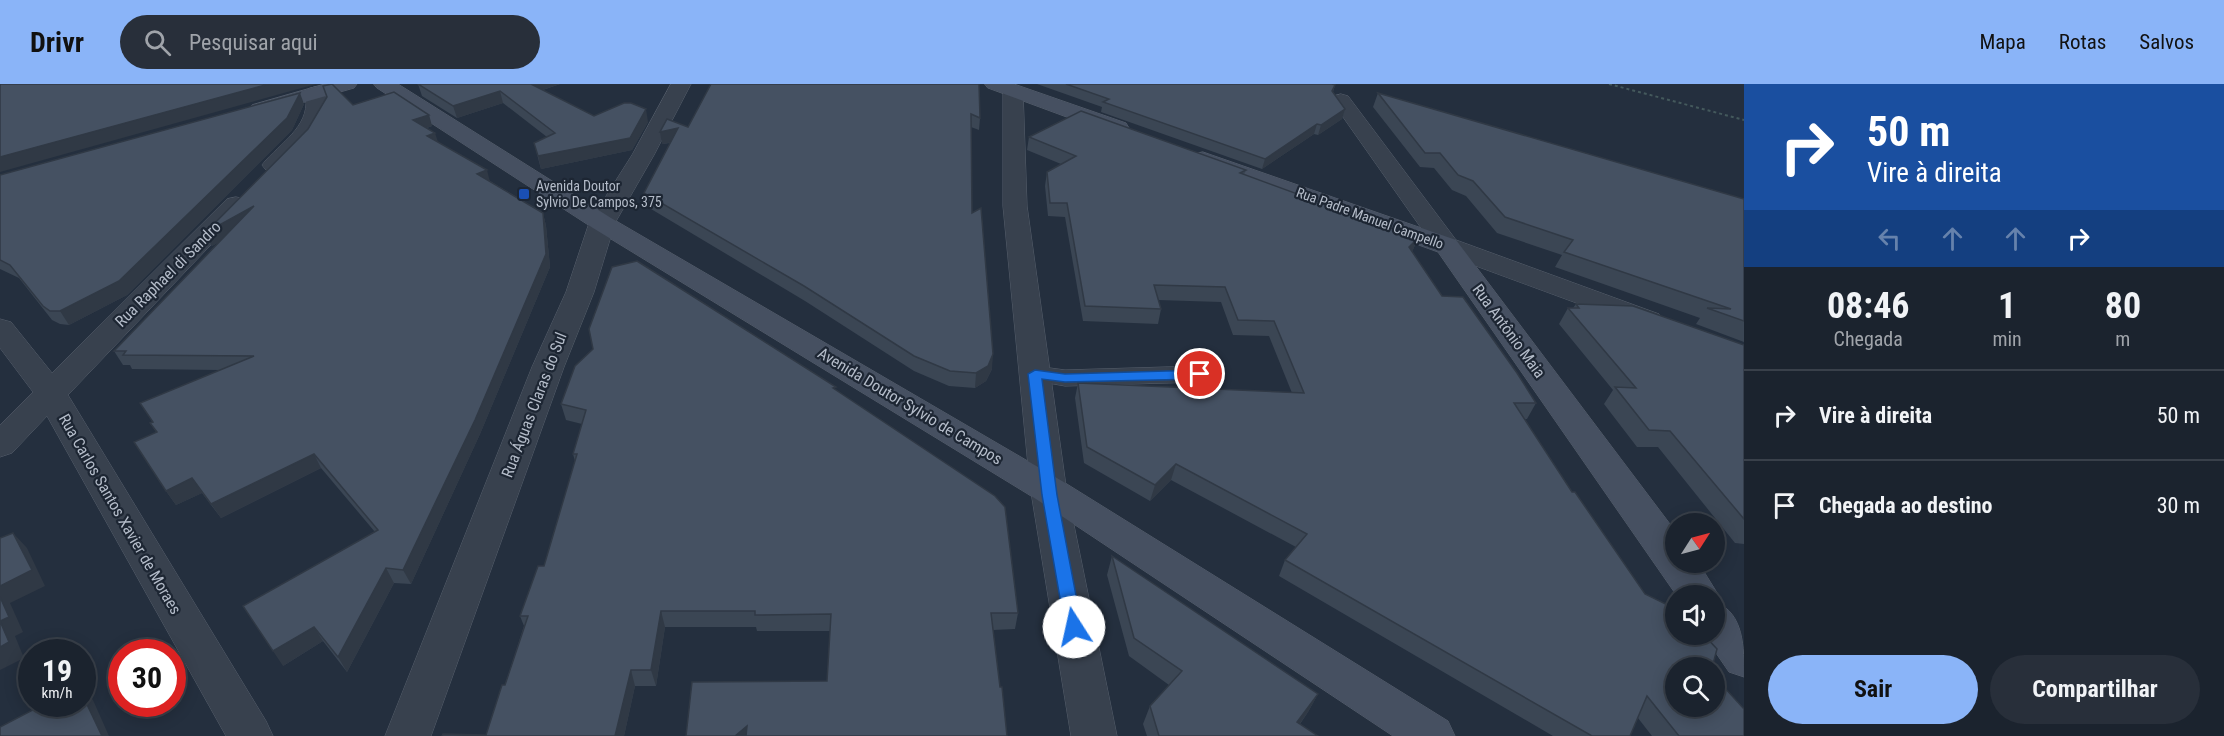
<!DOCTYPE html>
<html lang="pt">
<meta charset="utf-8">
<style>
body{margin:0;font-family:"Roboto Condensed",sans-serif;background:#282f3a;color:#f1f3f6;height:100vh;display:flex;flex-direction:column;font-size:22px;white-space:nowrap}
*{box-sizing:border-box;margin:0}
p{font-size:20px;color:#a0a4aa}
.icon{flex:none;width:33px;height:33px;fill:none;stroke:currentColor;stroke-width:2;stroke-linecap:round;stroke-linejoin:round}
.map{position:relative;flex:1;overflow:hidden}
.side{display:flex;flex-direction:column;background:#1b232e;width:480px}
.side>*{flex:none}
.guide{background:#1a4fa0;color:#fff;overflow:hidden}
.needle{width:39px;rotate:54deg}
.tools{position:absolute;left:1665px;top:429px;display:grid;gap:12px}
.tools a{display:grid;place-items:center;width:60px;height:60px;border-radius:50%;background:#1b232e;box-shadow:0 3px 15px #0003,0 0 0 2px #39404a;font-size:30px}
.speed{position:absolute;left:18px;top:555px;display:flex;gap:12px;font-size:30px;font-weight:700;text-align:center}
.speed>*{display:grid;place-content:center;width:78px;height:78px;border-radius:50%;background:#1b232e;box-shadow:0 3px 15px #0003,0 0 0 2px #39404a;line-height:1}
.speed small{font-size:15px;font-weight:400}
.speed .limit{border:9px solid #d22;background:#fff;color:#111}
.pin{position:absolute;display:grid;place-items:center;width:51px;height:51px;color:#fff;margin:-26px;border:3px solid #fff;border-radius:50%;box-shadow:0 2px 6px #0007}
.me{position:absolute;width:66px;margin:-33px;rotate:350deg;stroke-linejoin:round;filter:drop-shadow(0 0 4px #0008)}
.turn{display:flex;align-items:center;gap:21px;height:126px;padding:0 24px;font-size:27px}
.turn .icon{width:78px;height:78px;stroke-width:2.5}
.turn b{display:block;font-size:42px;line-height:51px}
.lanes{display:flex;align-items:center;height:57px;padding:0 24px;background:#0003;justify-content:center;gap:30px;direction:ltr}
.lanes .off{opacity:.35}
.eta{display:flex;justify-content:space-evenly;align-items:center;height:102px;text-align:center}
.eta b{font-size:36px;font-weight:700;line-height:42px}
.action{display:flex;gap:12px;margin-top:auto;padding:12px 24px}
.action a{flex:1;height:69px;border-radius:36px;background:#8ab4f8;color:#111;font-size:24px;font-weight:700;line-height:69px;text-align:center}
.action a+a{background:#282f3a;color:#f1f3f6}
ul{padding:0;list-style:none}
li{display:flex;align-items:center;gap:18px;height:90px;padding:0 24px;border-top:2px solid #39404a}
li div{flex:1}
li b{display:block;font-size:22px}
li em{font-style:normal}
header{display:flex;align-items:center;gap:36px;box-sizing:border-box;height:84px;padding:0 30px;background:#8ab4f8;color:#111}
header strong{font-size:28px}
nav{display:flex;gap:33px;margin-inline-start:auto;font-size:21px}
.search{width:420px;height:54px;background:#282f3a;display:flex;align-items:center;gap:15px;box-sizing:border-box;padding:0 21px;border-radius:33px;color:#a0a4aa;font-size:22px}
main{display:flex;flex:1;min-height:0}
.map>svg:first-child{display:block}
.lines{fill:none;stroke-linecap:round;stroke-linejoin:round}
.lane-casing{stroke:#565f6c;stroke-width:1}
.street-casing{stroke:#565f6c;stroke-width:1}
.secondary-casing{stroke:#565f6c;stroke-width:1}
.path{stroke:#44595c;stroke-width:2;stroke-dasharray:3 3;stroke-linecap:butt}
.lane{fill:#38414e;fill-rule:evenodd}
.street{fill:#38414e;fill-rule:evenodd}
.secondary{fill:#465061;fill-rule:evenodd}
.wall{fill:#3b4654}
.shaded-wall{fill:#303945}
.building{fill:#455162;stroke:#303945;stroke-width:1.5}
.route{fill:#1a73e8;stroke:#114b97;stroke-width:1.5}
.transit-dot{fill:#1a4fb4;stroke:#1d2633;stroke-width:2}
.labels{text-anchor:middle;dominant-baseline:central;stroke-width:4.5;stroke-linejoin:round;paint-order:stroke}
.far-poi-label{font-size:14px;fill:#b4bcc9;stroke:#1d2633;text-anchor:start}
.far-street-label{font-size:14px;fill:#b4bcc9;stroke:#1d2633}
.street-label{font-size:16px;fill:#b4bcc9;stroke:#1d2633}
</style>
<header>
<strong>Drivr</strong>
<div class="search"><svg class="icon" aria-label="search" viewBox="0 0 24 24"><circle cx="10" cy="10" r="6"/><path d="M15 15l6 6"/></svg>Pesquisar aqui</div>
<nav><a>Mapa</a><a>Rotas</a><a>Salvos</a></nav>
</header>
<main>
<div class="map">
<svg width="1744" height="652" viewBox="0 0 1744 652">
<rect width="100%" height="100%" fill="#242f3e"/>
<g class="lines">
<defs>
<polygon id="lane" points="1035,282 1065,286 1200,282 1209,285 1212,290 1209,295 1200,298 1065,302 1026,295 1023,290 1026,285"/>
<g id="street">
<polygon points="671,0 691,0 654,71 615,139 594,208 564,283 431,652 385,652 532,283 566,208 589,139 632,71"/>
<polygon points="1013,1 1020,3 1023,7 1027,122 1066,402 1117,652 1071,652 1030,402 1003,122 1003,7 1006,3"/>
<path d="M 315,3 L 322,5 C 342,34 300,67 282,86 L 274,88 L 266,86 L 262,81 L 266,76 C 285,56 312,39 305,9 L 308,5 Z"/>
<polygon points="1341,10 1348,12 1456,156 1659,230 1664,236 1659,242 1649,245 1639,242 1438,168 1331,16 1334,12"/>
<polygon points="236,113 245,115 248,120 245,125 68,311 266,637 273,652 226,652 47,332 12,369 0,373 0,341 33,308 0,264 0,235 11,238 52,289 227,115"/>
</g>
<g id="secondary">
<polygon points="325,0 357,0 354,4 259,31 252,29 248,25 252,21"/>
<polygon points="374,0 398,0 611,134 1062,397 1448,637 1455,652 1393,652 1036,415 593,144 377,4"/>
<polygon points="985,0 1014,0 1126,39 1129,44 1126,49 1118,51 1110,49 988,4"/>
<path d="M 1203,68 L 1456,156 L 1676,448 L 1676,478 L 1698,478 L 1719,512 L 1716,518 C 1744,530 1744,563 1744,593 L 1729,588 L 1703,550 L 1714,550 L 1714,512 L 1677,512 L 1438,168 L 1195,80 L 1191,75 L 1195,70 Z"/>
</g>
</defs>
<use href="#lane" class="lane-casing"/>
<use href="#street" class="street-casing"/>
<use href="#secondary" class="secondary-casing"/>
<polyline class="path" points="1609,0 1744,36"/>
<use href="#lane" class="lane"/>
<use href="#street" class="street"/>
<use href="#secondary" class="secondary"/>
</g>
<g class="wall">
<polygon points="418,0 560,0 543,6 594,32 648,38 632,66 541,85 534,59 547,53 503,19 457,34 422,12"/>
<polygon points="979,0 980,34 979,46 971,43 972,129 992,285 986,297 975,304 949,302 914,287 805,217 646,122 644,109 670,59 662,60 688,43"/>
<polygon points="1037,0 1332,0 1335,1 1333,8 1345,25 1342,35 1318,51 1314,50 1262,85 1101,28 1102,23"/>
<polygon points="1378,9 1744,115 1744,258 1696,240 1700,234 1555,183 1562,171 1497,149 1466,112 1452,106 1434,84 1420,83 1373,23"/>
<polygon points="327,13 353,21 429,31 432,42 427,44 437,57 490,97 543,129 546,142 550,183 480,350 411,500 394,499 347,588 323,557 283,582 375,448 321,384 221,434 202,409 176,421 166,407 156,348 150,339 153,338 140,319 221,286 132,285 130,281 123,281 114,267 219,158 212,162 205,149 308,45"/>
<polygon points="304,20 292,46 127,211 69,241 60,240 52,236 19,194 0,185 0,91"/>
<polygon points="1029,53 1246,86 1244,91 1418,154 1412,168 1442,212 1536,319 1527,335 1525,335 1676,584 1744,652 1652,652 1638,634 1630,652 1553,652 1279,492 1285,476 1296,463 1171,396 1150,417 1084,379 1075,314 1078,299 1292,309 1269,252 1233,251 1221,218 1158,216 1161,225 1158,240 1083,237 1065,133 1048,132 1045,102 1047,88 1061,80 1027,66"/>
<polygon points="1576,220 1744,261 1744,460 1735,459 1658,363 1637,363 1604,320 1613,306 1559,240 1568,224 1573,224"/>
<polygon points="836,306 1018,529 1015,545 993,546 827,597 830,547 757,547 756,543 665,543 656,602 635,602 624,652 442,652 486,651 505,601 524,542 520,532 544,482 575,377 573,370 582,340 566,336 561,320"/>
<polygon points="1112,472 1318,610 1308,628 1300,640 1318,652 1147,652 1143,640 1150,622 1169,601 1129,572 1107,491"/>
</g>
<g class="shaded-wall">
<polygon points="269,0 316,0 0,88 0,73"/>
<polygon points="528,0 560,0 530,10"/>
<polygon points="500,7 503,19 457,34 453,22"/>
<polygon points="300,9 304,20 292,46 127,211 69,241 60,227"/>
<polygon points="646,25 648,38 632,66 541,85 538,72"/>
<polygon points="1345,25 1342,35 1318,51 1321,41"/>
<polygon points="429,31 432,42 417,47 413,36"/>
<polygon points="1317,40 1314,50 1262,85 1265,75"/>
<polygon points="678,44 680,57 662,60 660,48"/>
<polygon points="435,49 439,61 427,52"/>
<polygon points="487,86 490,98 477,90"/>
<polygon points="254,122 260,135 212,162 205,149"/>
<polygon points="543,129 546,142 550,183 480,350 411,500 403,486"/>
<polygon points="1418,154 1412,168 1409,163"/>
<polygon points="993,270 992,285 986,297 975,304 976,289"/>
<polygon points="314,370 321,384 221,434 211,420"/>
<polygon points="1176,380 1171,396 1150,417 1155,401"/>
<polygon points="192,394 202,409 176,421 166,407"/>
<polygon points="13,449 27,464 45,502 10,519 23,548 15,552 24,574 0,586 0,502"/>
<polygon points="386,484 394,499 347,588 338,573"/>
<polygon points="661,527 665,543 656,602 651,586"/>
<polygon points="314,543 323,557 283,582 273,567"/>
<polygon points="631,586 635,602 624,652 615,652"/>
<polygon points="82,605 93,616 109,652 102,652 82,610"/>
<polygon points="1318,610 1308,628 1291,652 1297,638"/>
<polygon points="747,642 749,652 735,652"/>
</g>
<g class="building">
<polygon points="0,0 269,0 0,73"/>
<polygon points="332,0 353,21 394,8 429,31 413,36 435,49 427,52 487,86 477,90 543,129 546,170 475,336 403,486 386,484 338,573 314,543 273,567 243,522 378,446 314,370 211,420 192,394 166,407 134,358 157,348 150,339 153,338 140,319 254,272 123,271 126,267 114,267 254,122 205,149 308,45 327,13 323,2"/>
<polygon points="418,0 531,0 594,32 624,19 631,19 646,25 630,54 538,72 534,59 555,49 500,7 453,22"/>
<polygon points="711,0 979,0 980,34 971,30 972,129 981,124 993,270 988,282 976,289 950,287 914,272 804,202 644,109 678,44 660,48 667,35 688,43"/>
<polygon points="1066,0 1332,0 1335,1 1332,7 1345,25 1321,41 1317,40 1265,75 1103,18 1109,15"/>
<polygon points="300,9 287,34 119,197 60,227 50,227 43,222 10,181 0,176 0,91"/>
<polygon points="1378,9 1744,115 1744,237 1707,224 1731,225 1564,168 1573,156 1505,133 1473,97 1458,91 1440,69 1425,69"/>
<polygon points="1081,27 1246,86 1240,89 1418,154 1409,163 1442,212 1463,213 1517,289 1536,319 1514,319 1572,408 1575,408 1645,510 1676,525 1676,550 1703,550 1717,565 1712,584 1676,584 1676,622 1714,622 1714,592 1744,625 1744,652 1679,652 1647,612 1630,652 1592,652 1285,476 1307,450 1176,380 1155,401 1087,363 1078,299 1304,309 1274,237 1238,236 1225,203 1154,201 1161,225 1085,222 1067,119 1050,119 1047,88 1076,72 1029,53"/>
<polygon points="637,177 836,303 833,304 995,412 1005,423 1018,529 991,529 1000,603 1002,603 1007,652 746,652 747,642 735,652 686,652 692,598 827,597 831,530 755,531 755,527 661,527 651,586 631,586 615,652 442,652 443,650 486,651 502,601 505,601 528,532 520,532 538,482 544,482 577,370 573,370 586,326 561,320 575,282 593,265 589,245 612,183"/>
<polygon points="1576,220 1633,222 1744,261 1744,435 1670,347 1649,346 1615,303 1636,304 1568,224 1579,224"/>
<polygon points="13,449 32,486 0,502 0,454"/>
<polygon points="1112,472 1318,610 1297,638 1318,652 1159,652 1150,622 1182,587 1134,554"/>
<polygon points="0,513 9,533 0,537 9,558 0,563"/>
<polygon points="82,610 102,652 0,652 0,643 44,620 82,620"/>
</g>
<polygon class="route" points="1035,286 1065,290 1200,286 1207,290 1200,295 1065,298 1042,295 1057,411 1082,543 1080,548 1074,550 1067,548 1065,543 1042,411 1028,290"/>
<rect class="transit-dot" x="518" y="104" width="12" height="12" rx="3"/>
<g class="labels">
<g class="far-poi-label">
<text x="536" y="102">Avenida Doutor<tspan x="536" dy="16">Sylvio De Campos, 375</tspan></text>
</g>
<g class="far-street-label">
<text transform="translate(1370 134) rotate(20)">Rua Padre Manuel Campello</text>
</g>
<g class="street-label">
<text transform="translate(168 190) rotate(-45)">Rua Raphael di Sandro</text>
<text transform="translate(1509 247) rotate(54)">Rua Antônio Maia</text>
<text transform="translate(534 321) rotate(-69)">Rua Águas Claras do Sul</text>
<text transform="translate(910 322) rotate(31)">Avenida Doutor Sylvio de Campos</text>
<text transform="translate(120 430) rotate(60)">Rua Carlos Santos Xavier de Moraes</text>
</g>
</g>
</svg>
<div class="tools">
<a><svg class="needle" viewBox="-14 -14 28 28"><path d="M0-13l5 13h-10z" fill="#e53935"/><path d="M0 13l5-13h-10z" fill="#a0a4aa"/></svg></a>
<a><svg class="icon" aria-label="sound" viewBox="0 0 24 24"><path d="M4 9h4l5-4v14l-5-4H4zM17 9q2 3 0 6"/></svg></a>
<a><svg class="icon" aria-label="search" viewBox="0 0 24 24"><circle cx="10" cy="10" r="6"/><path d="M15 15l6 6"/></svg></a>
</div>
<div class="speed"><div>19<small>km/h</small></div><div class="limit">30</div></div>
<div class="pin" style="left:1200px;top:290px;background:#d93025"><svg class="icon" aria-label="arrive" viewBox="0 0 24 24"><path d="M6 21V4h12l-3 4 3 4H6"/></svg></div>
<svg class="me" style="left:1074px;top:543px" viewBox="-20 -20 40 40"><circle r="19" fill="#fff"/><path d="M0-13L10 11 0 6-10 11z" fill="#1a73e8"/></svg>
</div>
<section class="side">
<div class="guide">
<div class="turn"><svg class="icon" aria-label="right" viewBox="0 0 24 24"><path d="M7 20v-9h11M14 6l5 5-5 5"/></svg><div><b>50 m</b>Vire à direita</div></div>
<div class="lanes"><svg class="icon off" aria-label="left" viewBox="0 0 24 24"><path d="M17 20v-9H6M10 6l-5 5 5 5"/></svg><svg class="icon off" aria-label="ahead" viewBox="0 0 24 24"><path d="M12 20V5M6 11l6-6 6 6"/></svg><svg class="icon off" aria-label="ahead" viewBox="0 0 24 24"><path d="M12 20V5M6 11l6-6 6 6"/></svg><svg class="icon" aria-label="right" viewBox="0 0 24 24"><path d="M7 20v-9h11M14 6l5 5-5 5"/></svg></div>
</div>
<div class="eta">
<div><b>08:46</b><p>Chegada</p></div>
<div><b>1</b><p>min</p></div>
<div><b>80</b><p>m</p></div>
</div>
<ul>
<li><svg class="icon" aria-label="right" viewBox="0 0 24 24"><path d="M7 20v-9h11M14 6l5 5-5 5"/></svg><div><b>Vire à direita</b></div><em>50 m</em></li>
<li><svg class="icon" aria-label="arrive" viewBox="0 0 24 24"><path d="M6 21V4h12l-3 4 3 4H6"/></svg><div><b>Chegada ao destino</b></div><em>30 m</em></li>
</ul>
<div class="action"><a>Sair</a><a>Compartilhar</a></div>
</section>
</main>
